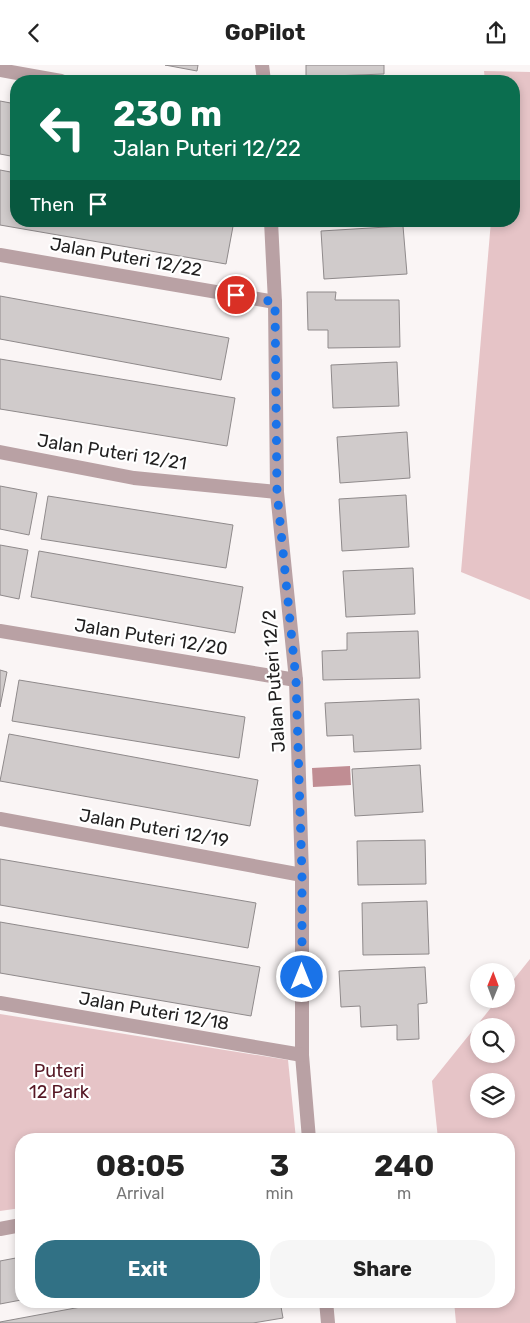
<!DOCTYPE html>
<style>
body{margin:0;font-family:Rubik,sans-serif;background:#f6f6f6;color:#222;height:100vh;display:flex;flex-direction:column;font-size:19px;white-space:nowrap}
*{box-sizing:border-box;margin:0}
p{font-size:16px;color:#767676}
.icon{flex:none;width:28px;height:28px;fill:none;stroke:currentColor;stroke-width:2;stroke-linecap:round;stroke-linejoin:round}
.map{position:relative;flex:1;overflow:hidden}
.drawer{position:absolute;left:15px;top:1068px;width:500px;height:175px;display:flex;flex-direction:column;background:#fff;border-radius:20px;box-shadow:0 2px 8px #0003}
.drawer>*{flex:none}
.top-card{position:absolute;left:10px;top:10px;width:510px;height:152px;border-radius:20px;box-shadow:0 2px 8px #0003;background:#0b6e4f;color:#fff;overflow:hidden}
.needle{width:32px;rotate:1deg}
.controls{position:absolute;left:470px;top:898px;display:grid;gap:10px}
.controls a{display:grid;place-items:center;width:45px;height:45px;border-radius:50%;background:#fff;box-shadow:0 2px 8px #0003;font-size:25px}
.pin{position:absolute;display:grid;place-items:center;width:42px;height:42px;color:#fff;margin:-21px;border:2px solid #fff;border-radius:50%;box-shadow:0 1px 5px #0007}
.me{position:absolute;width:55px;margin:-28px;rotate:0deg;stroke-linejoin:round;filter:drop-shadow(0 0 4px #0008)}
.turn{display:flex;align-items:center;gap:18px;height:105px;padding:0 20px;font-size:22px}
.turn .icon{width:65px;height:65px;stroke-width:2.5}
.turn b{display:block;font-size:35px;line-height:42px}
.then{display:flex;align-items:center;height:48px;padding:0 20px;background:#0003;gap:10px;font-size:19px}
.eta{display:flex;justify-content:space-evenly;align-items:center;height:85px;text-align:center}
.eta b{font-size:30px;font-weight:700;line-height:35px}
.button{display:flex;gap:10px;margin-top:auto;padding:10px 20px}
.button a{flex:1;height:58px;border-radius:20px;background:#317185;color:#fff;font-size:20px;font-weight:700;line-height:58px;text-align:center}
.button a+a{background:#f6f6f6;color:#222}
header{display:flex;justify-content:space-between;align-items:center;height:65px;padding:0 20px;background:#fff;font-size:22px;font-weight:700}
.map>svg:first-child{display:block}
.green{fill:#e6c4c7;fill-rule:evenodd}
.water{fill:#c08d93}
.building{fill:#d0cbcb;stroke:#8f8a8b}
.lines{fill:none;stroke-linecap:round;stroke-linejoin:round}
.minor{stroke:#b9a1a4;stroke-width:14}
.route{stroke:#1a73e8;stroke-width:9;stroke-dasharray:0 16.2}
.labels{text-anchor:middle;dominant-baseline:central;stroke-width:4.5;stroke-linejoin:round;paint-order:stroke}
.street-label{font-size:18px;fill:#201f1f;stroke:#fff}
.park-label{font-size:18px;fill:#561825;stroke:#fff}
</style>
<header><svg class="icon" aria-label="back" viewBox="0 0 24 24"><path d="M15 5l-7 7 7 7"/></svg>GoPilot<svg class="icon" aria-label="share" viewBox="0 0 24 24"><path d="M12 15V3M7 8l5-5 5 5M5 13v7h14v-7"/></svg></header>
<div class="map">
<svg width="530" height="1258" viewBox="0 0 530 1258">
<rect width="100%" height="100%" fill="#faf5f5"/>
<g class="green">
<polygon points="484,6 530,7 530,535 461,507 491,156 514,156 514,16 485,16"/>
<path d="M 530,894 L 530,1258 L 456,1258 L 454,1236 L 509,1236 L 509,1074 L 438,1074 L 432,1016 L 498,934 L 506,934 L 506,924 ZM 506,961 L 506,989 L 479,989 L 479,961 ZM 479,1016 L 506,1016 L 506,1044 L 479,1044 Z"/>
<polygon points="0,949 288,995 296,1074 21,1074 21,1143 0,1146"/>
</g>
<polygon class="water" points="350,701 351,720 313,722 312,703"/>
<g class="building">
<polygon points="165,0 198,0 197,6"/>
<polygon points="306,0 384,0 384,9 306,12"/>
<polygon points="0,36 16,39 16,92 0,89"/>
<polygon points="0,105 16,108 16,156 234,156 226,199 0,160"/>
<polygon points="403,161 407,209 324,214 321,166"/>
<polygon points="307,227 336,227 335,235 399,235 400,282 328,283 328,265 308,265"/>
<polygon points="0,231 229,273 221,315 0,274"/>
<polygon points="0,294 235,333 227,381 0,344"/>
<polygon points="397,297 399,341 333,343 331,300"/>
<polygon points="407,367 410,413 340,418 337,372"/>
<polygon points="0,421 37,428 29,470 0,464"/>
<polygon points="406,430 409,482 342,486 339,434"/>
<polygon points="48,431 233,460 226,503 41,474"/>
<polygon points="0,480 28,485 19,534 0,530"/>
<polygon points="39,486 243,522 235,568 31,532"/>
<polygon points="413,503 415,549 346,552 343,506"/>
<polygon points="418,566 420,613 323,615 322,586 347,585 347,568"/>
<polygon points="0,605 7,607 0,642"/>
<polygon points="19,615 245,652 239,693 12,656"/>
<polygon points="419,634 421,684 354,687 353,670 327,671 325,638"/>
<polygon points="9,669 258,715 250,761 0,716"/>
<polygon points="420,700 423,747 355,751 352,704"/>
<polygon points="425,775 426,819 358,820 357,776"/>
<polygon points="0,794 256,838 248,883 0,840"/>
<polygon points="427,836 429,889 363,890 362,838"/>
<polygon points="0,857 260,902 251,951 0,908"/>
<polygon points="425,902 427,938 418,939 419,974 397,975 397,960 361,962 360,941 341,942 339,906"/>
<polygon points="21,1192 21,1235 0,1239 0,1196"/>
<polygon points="113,1236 280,1236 283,1253 253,1258 0,1258 0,1257"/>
</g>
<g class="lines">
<g class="minor">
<polyline points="262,0 264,16"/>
<polyline points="0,5 61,16"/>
<polyline points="271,156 275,237 277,427 296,615 302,810 302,990 309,1074"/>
<polyline points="0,190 275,237"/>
<polyline points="0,387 134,413 277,427"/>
<polyline points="0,566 296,615"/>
<polyline points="0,754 302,810"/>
<polyline points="0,938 302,990"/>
<polyline points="0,1164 21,1160"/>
<polyline points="326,1236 328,1258"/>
</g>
</g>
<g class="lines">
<polyline class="route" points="236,230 275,237 277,427 296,615 302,810 302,912"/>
</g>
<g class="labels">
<g class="street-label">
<text transform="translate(126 192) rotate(10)">Jalan Puteri 12/22</text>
<text transform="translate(112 387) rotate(9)">Jalan Puteri 12/21</text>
<text transform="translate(151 572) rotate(9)">Jalan Puteri 12/20</text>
<text transform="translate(274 616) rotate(-94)">Jalan Puteri 12/2</text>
<text transform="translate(154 763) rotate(10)">Jalan Puteri 12/19</text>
<text transform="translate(154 946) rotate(10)">Jalan Puteri 12/18</text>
</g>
<g class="park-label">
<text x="59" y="1006">Puteri<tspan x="59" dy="21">12 Park</tspan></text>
</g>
</g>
</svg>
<div class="controls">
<a><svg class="needle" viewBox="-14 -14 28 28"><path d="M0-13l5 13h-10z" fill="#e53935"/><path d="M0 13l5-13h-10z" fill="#767676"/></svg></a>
<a><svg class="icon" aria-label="search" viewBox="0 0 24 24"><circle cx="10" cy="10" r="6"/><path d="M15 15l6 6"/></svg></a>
<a><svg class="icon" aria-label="layers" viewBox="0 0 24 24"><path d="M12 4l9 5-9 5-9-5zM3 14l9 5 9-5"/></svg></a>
</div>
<div class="pin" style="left:236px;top:230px;background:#d93025"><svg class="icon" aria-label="arrive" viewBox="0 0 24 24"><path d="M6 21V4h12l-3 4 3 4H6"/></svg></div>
<svg class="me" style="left:302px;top:912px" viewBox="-20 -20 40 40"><circle r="17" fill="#1a73e8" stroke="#fff" stroke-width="3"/><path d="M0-11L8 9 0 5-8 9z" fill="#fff"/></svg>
<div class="top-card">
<div class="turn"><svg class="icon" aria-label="left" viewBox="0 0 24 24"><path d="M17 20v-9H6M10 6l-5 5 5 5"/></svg><div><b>230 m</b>Jalan Puteri 12/22</div></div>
<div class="then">Then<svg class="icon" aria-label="arrive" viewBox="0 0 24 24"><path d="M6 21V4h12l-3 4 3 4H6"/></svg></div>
</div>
<section class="drawer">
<div class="eta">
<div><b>08:05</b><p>Arrival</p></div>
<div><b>3</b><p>min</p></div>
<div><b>240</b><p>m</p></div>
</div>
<div class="button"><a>Exit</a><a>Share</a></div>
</section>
</div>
